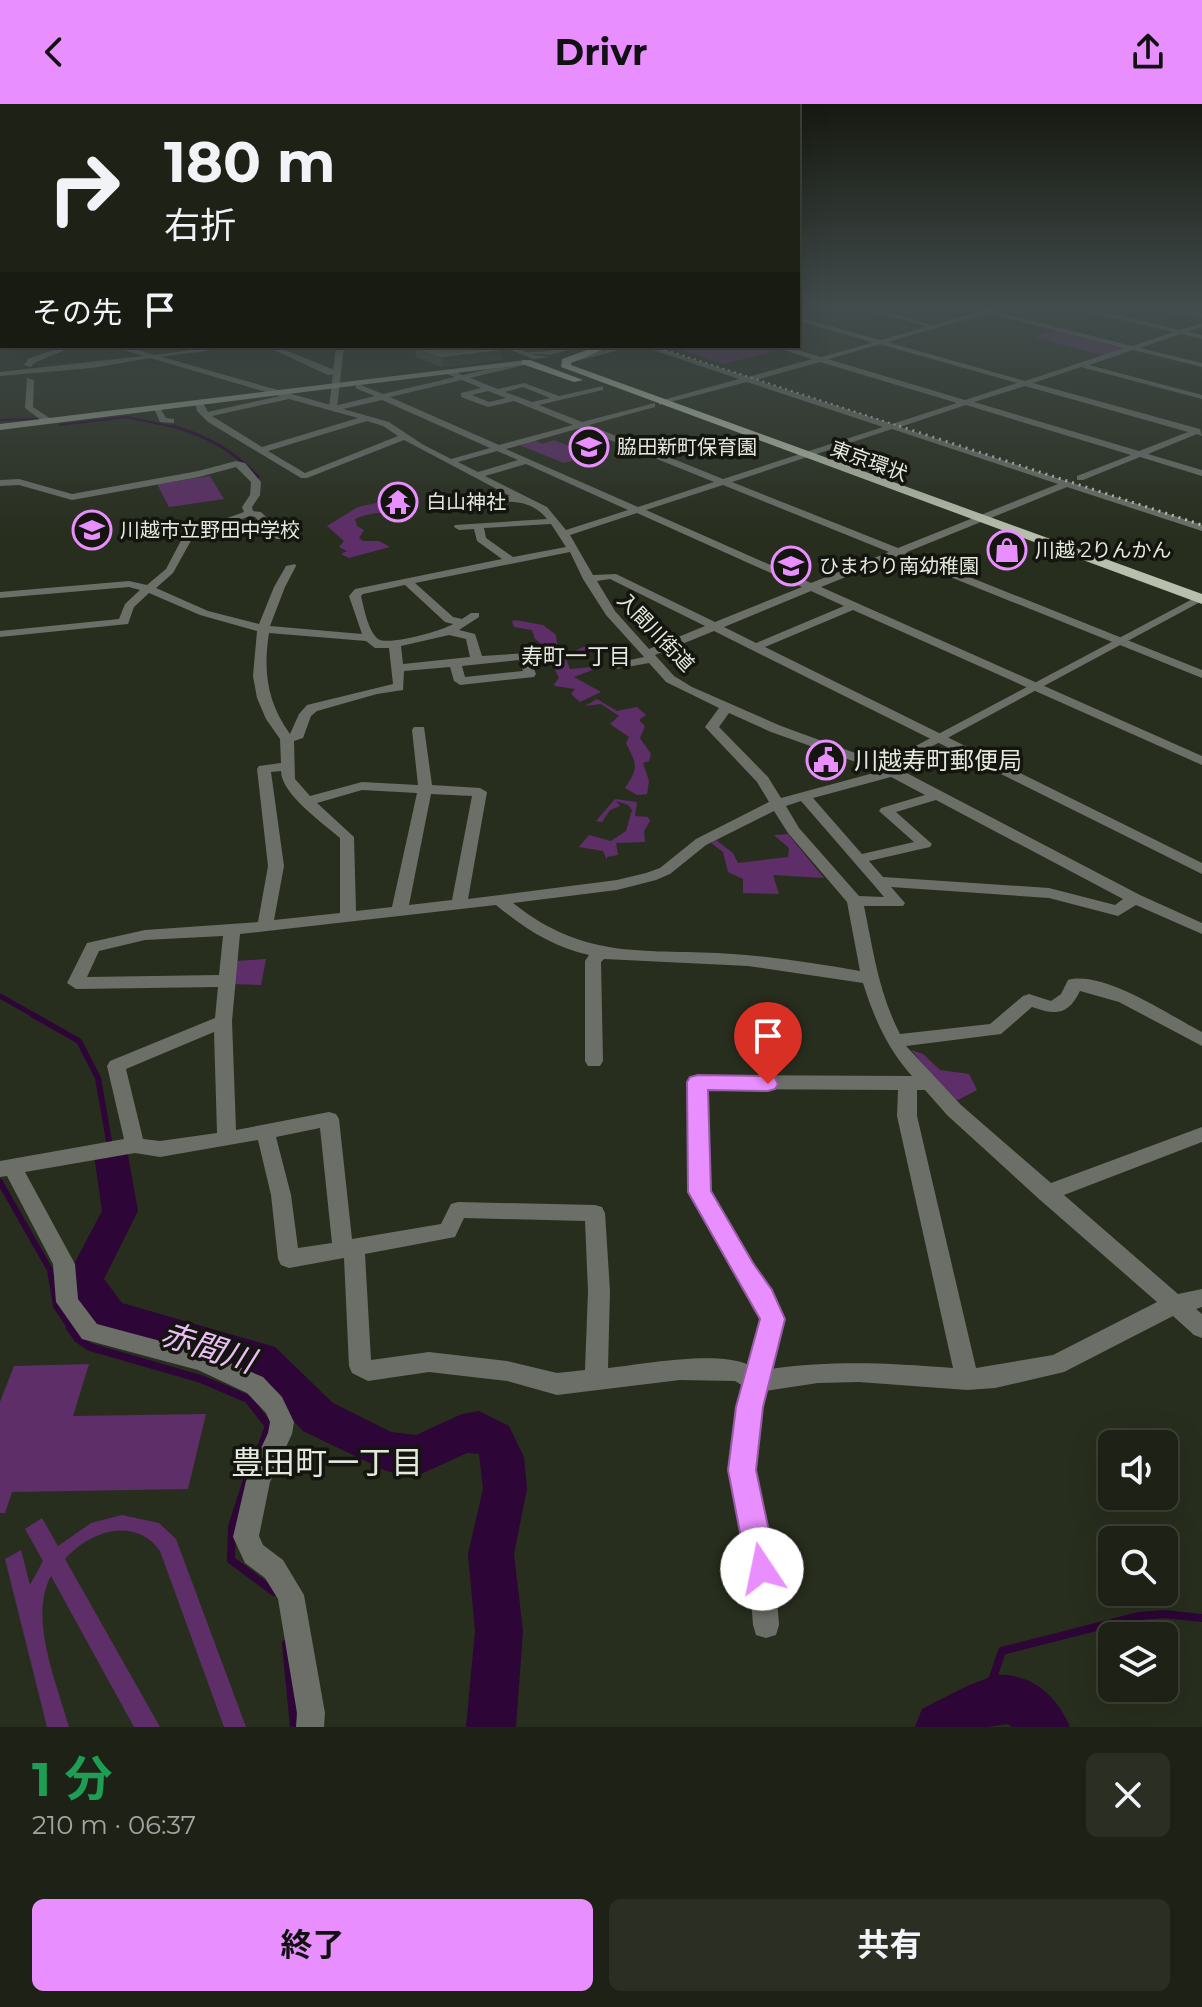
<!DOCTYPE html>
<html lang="ja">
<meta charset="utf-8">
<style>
body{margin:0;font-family:Montserrat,"Noto Sans JP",sans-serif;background:#2b2f23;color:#f1f3f6;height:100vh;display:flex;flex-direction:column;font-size:30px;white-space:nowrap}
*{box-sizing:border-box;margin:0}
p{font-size:26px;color:#a1a4a1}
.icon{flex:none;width:44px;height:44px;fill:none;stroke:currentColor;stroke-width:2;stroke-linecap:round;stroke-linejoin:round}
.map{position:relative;height:1623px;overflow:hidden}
.side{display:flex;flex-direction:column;background:#1e2216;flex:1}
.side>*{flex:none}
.hud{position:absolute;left:0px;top:0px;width:800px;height:244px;box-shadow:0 8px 32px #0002,0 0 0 2px #3c3f35;background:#1e2216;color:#f1f3f6;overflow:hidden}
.buttons{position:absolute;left:1098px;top:1326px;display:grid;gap:16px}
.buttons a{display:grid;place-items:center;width:80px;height:80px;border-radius:12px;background:#1e2216;box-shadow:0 8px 32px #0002,0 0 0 2px #3c3f35;font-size:40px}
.pin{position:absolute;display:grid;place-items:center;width:68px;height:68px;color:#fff;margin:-82px -34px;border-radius:50% 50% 50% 0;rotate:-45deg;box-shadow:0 0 8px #0007}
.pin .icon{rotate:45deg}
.me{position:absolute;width:88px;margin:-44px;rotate:349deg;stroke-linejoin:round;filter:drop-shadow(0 0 6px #0008)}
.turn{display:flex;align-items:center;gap:28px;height:168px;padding:0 32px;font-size:36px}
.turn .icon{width:104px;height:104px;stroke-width:2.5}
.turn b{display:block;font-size:56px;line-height:68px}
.then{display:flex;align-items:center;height:76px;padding:0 32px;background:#0003;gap:16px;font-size:30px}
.round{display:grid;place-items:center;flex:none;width:84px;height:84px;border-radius:12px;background:#2b2f23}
.summary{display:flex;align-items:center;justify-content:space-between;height:136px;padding:0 32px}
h1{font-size:48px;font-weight:700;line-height:60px;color:#1e9e55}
.action{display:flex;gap:16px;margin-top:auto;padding:16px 32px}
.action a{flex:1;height:92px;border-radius:12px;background:#e98efe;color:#111;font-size:32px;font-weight:700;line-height:92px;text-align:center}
.action a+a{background:#2b2f23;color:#f1f3f6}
header{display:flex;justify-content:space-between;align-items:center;height:104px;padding:0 32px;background:#e98efe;color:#111;font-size:36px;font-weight:700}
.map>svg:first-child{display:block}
.green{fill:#5e2e68}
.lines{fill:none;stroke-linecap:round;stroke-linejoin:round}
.stream-far4{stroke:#2d0536;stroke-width:2}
.stream-far3{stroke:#2d0536;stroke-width:3}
.stream-far2{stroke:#2d0536;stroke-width:5}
.stream-far1{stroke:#2d0536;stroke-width:6}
.stream{stroke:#2d0536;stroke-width:8}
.river{fill:#2d0536;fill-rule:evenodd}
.minor{fill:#6b6f67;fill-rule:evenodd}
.tertiary{fill:#6b6f67;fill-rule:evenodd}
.secondary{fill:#8f9588;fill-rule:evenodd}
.trunk{fill:#b8bfac;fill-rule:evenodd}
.rail-far1{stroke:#c0c5ba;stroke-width:2;stroke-dasharray:2 4;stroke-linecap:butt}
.rail{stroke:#c0c5ba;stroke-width:3;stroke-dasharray:2 5;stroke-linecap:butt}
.wall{fill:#494f3f}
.shaded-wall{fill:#353b2b}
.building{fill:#596050;stroke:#6f7566;stroke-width:2}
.route{fill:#e98efe;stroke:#975ca5;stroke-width:2}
.labels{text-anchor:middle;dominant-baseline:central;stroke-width:7;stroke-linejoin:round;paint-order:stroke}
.far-poi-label{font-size:20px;fill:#e4e8de;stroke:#13150e;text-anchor:start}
.far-street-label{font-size:20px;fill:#e4e8de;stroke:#13150e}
.far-neighbourhood-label{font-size:22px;fill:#e4e8de;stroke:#13150e}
.poi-label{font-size:24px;fill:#e4e8de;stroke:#13150e;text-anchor:start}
.near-water-label{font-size:32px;font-style:italic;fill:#eabef4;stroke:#13150e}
.near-neighbourhood-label{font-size:32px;fill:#e4e8de;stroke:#13150e}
</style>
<header><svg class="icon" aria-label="back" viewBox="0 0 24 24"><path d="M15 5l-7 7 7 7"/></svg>Drivr<svg class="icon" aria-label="share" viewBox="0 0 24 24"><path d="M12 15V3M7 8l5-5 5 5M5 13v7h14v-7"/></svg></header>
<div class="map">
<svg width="1202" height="1623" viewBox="0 0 1202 1623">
<rect width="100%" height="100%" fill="#282e1e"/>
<g class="green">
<polygon points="1056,226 1124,243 1125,244 1105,252 1034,233"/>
<polygon points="669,242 773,242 783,245 724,260"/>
<polygon points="535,336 542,340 554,336 592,351 564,359 519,341"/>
<polygon points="210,372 224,395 169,403 157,380"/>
<path d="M 394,395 L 414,403 C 395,410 373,406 355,415 L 357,422 L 364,426 L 359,434 L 363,437 L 379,437 L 390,443 L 349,454 L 341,450 L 347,447 L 339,443 L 344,437 L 327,422 L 358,403 Z"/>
<polygon points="515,516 543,521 556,531 557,541 568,550 588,541 592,543 593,548 580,554 566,555 570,565 603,562 574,573 601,588 580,598 571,590 575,585 555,582 554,580 559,574 549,555 554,546 549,546 535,535 532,526 514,523 512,517"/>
<path d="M 597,595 L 617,607 L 637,603 L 646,611 L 639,616 L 645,622 L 640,634 L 651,650 L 649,657 L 643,659 L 649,677 L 647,690 L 637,691 L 625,684 C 639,663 637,661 626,639 L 629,633 L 610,620 L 619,612 L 601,600 L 585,602 Z"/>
<polygon points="615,695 637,698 635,712 648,713 650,717 644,727 645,738 616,739 618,751 607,753 607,756 603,747 579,743 589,731 611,737 626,727 632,706 628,701 616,697 620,702 610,706 602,718 596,717"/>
<polygon points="788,730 824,774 773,771 779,790 743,789 743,775 728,768 723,748 711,739 716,736 733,749 738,759 788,753 789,744 774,731"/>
<polygon points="266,855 261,881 233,880 235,857"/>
<polygon points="911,946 923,950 940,966 969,970 977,986 958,996 952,994"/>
<polygon points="89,1260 73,1312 206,1310 188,1385 12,1388 5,1409 0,1409 0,1298 14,1262"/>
<path d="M 122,1411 L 159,1419 L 176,1435 L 246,1623 L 224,1623 L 160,1447 C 135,1412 90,1427 65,1455 L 160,1623 L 134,1623 L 51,1472 C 28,1513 57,1580 69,1623 L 47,1623 L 5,1455 L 21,1446 L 30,1481 L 43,1457 L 25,1425 L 42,1414 L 58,1442 L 91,1419 Z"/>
</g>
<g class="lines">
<g class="stream-far4">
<polyline points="0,316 38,315"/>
<polyline points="60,321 126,313 179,324"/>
</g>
<path class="stream-far3" d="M 173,322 C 208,333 233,346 258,373"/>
<polyline class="stream-far2" points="0,892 37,913"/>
<g class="stream-far1">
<polyline points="33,911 79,937 98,974 109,1037"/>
<polyline points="0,1078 50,1166 56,1202 72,1226"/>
</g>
<g class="stream">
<polyline points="70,1224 78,1235 90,1243 201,1275 248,1295 269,1322 259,1349"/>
<polyline points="247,1376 232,1423 231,1456 274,1488"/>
<polyline points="286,1540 294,1623"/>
<polyline points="985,1597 1002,1547 1139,1512 1164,1510 1202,1514"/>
</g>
<g class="river">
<polygon points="111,1038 123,1042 128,1051 138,1107 104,1175 122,1199 275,1243 333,1299 391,1328 416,1331 462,1310 479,1307 509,1322 524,1353 527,1385 514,1450 523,1527 516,1623 466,1623 475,1527 468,1450 483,1385 479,1350 467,1349 419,1371 404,1372 384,1366 303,1327 248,1270 95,1224 65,1177 102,1107 94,1051 99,1042"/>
<path d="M 995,1571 C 1031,1569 1057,1591 1070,1623 L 1012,1623 L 1008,1620 L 988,1623 L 915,1623 L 922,1605 L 965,1583 Z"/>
</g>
<g class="minor">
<polygon points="862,204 874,204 938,223 935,225"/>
<path d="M 968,204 L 981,204 L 1132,242 L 1173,228 L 1074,204 L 1088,204 L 1180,226 L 1202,219 L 1202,223 L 1188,228 L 1202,231 L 1202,235 L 1181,230 L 1140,244 L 1202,259 L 1202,263 L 1133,246 L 1089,261 L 1202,291 L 1202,295 L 1081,263 L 1033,279 L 1200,325 L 1202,332 L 1197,330 L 1148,350 L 1202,366 L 1202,372 L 1140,353 L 1083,376 L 1077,376 L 1077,372 L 1131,351 L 966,301 L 900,323 L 1202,421 L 1202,427 L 1067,383 L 907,448 L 1202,566 L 1202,574 L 898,452 L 821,483 L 1202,652 L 1202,661 L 853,506 L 765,543 L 1202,759 L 1202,770 L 714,527 L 655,551 L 674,572 L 692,583 L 781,622 L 899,665 L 1140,791 L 1202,819 L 1202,830 L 1136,801 L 1118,812 L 1049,794 L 891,783 L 905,799 L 903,802 L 864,802 C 873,846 879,890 900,930 L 990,920 L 1023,892 L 1029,890 L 1051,897 L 1061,890 L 1068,876 C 1104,866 1170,912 1202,928 L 1202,942 L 1119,898 L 1080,887 C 1068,912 1055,911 1032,903 L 1001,930 L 906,942 L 961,1001 L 1051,1079 L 1202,1023 L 1202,1038 L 1064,1091 L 1178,1190 L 1202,1185 L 1202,1203 L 1196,1205 L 1202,1210 L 1202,1234 L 1194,1231 L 1173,1212 L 1064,1268 L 995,1284 L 967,1286 L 859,1278 L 818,1279 L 765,1287 L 754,1366 L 775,1465 L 779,1521 L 776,1531 L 766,1534 L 756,1531 L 753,1521 L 749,1465 L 730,1366 L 737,1303 L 743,1282 L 735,1277 L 680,1276 L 557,1291 L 507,1277 L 429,1268 L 368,1277 L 352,1269 L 349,1262 L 344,1154 L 289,1164 L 281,1161 L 278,1155 L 271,1091 L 258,1036 L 160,1053 L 135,1049 L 25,1068 L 75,1160 L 78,1195 L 97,1220 L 209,1250 L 263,1273 L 282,1293 L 294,1318 L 292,1330 L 270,1378 L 259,1432 L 263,1441 L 283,1456 L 304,1491 L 325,1609 L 324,1623 L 296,1623 L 297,1609 L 278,1495 L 265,1474 L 245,1459 L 233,1433 L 246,1377 L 268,1329 L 270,1318 L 266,1309 L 247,1289 L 198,1266 L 82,1235 L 56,1198 L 53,1160 L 7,1072 L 0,1073 L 0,1057 L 124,1035 L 107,962 L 110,957 L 215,914 L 218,883 L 76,885 L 67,879 L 87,839 L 145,826 L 258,818 L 268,762 L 257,665 L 259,662 L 281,659 L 280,635 L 266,615 L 257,594 L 253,572 L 257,527 L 200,511 L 149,489 L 134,503 L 128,520 L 0,533 L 0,527 L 119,515 L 125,500 L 140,486 L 129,483 L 0,494 L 0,488 L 129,477 L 147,481 L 166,465 L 185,429 L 244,408 L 242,403 L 250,391 L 251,378 L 236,363 L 199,373 L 72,396 L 19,381 L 0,382 L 0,376 L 19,375 L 72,390 L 198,367 L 236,357 L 245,359 L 261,378 L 260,391 L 252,403 L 253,407 L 261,408 L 284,431 L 284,435 L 276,435 L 255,413 L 250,412 L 193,433 L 173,469 L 156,484 L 208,507 L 259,520 L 274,483 L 286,462 L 295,460 L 296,462 L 285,483 L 270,522 L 362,530 L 349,492 L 355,485 L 502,455 L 477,437 L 474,425 L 459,426 L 454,423 L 455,421 L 547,415 C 521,382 476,407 442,404 L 435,398 L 437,396 L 447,399 L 510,392 L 404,336 L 307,374 L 301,374 L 208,318 L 197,307 L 195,299 L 202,297 L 208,308 L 280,292 L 150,254 L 92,264 L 0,272 L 0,268 L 143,252 L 111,242 L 123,242 L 334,302 L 375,292 L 355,284 L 358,280 L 383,290 L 455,273 L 446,270 L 449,266 L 463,271 L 526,256 L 529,260 L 470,274 L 498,285 L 524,279 L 559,292 L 603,282 L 603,286 L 539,301 L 582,318 L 655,299 L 655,303 L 589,321 L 723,375 L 883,323 L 747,278 L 659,301 L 659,297 L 739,275 L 641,242 L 652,242 L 748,273 L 812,255 L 772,242 L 784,242 L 965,296 L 1017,279 L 798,217 L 798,213 L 1025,277 L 1124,244 ZM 820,258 L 957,299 L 892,320 L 756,276 ZM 462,276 L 481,284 L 461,289 L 461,293 L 488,303 L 514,297 L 573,321 L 499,341 L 390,293 ZM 1025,282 L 1188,328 L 1139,347 L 974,298 ZM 523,283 L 550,294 L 532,298 L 505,288 ZM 488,287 L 506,294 L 489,298 L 472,291 ZM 289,295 L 358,314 L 262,343 L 212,312 ZM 382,296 L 490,344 L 451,355 L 422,340 L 389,318 L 343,305 ZM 367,317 L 383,322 L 398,332 L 305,369 L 268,347 ZM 580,324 L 714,378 L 638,403 L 506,345 ZM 892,325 L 1058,380 L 898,444 L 732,378 ZM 497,347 L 518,356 L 478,368 L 458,358 ZM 526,360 L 628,406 L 566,426 L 547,403 L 485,372 ZM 723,381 L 889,448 L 811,479 L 646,406 ZM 637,409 L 802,483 L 715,518 L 616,470 L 593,471 L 570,431 ZM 551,420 L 566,443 L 513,453 L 486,434 L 484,424 ZM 570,448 L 583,475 L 606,511 L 644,553 L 616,559 L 616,565 L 649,559 L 666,578 L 719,604 L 705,623 L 757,678 L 769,698 L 696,735 L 660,764 L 646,769 L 617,776 L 468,795 L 487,688 L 480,684 L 432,681 L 424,623 L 414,623 L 412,626 L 418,681 L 362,678 L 310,692 L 295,675 L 294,637 L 303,634 L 311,612 L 317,607 L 377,590 L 403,586 L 404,567 L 450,563 L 454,577 L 460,581 L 534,573 L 536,570 L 527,549 L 482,552 L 475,530 L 459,526 L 479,513 L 479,509 L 471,509 L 462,515 L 453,513 L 415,479 ZM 610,475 L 705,522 L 649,545 L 615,507 L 597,477 ZM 405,481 L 445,518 L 453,520 C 442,527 388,542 378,535 C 368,527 364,504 361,492 L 363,490 ZM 811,487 L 844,502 L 756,539 L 724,523 ZM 269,529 L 366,537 L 375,544 L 389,544 L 393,580 L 307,601 L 299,610 L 290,630 C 267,598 263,567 269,529 ZM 449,531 L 466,535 L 470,553 L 403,560 L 401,542 ZM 519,556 L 523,567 L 465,573 L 462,562 ZM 729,609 L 771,628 L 881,667 L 781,694 L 768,673 L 719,623 ZM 281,667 C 281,690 323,719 340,734 L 340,809 L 274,816 L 284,762 L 271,668 ZM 891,673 L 925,691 L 881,704 L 879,707 L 914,738 L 862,750 L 813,694 ZM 362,686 L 417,689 L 392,803 L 356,807 L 354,733 L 317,699 ZM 431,690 L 472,692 L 452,796 L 409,801 ZM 936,696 L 1123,795 L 1115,801 L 1049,784 L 883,773 L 869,757 L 930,743 L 932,740 L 896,708 ZM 801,697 L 873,780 L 884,793 L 859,792 L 799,724 L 786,702 ZM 774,707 L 788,729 L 847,798 L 860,867 C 818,860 776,853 733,850 C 646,844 587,858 513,799 L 617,786 L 656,776 L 670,770 L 706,741 ZM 496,801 C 524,824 552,843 589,851 L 585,857 L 585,957 L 588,962 L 600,962 L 603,957 L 601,858 L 604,855 L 748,862 L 863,879 C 874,914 887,944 912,972 L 698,971 L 691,973 L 689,978 L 690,1088 L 736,1173 L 755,1198 L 761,1215 L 749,1261 C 717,1246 644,1260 608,1264 L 610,1187 L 605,1109 L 602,1103 L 595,1101 L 458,1098 L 451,1100 L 441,1120 L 352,1135 L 339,1015 L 336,1010 L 329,1008 L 236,1026 L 232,917 L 240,830 ZM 223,832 L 219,871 L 87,873 L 99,847 L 145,836 ZM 214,928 L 217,1029 L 160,1037 L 143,1035 L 126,965 ZM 707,985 L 898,986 L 897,1012 L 953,1264 C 888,1259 835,1256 770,1265 L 783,1215 L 772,1186 L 752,1161 L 710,1087 ZM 917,986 L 925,986 L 947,1011 L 1039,1095 L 1157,1198 L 1053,1251 L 976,1264 L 917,1012 ZM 320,1024 L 332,1139 L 298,1144 L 291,1091 L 276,1033 ZM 464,1114 L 585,1117 L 588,1187 L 585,1266 L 557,1269 L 507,1257 L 429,1248 L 371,1256 L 365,1150 L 455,1133 Z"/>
<rect x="0" y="209" width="2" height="4"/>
<polygon points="57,242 70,244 34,259 31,263 24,261 28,255 59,244"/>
<polygon points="265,242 275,242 342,269 328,271"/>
<polygon points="570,242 583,242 550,251 519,249 550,247"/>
<polygon points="621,242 634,242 577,257 573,255"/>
<polygon points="27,274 34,276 33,303 51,315 51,319 45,319 25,304"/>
<polygon points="153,302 159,302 166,314 174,315 174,319 160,318"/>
</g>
<g class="tertiary">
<polygon points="993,204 1005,204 822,257 815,255"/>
<polygon points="1149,204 1202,209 1202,213 1152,206"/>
<polygon points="221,242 245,242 151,254 147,252"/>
<polygon points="336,242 344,242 337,304 333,306 329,304"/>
<polygon points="501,242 511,242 534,251 552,253 533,255"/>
<polygon points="1202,490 1202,497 888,666 883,667 876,663"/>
</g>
<polygon class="secondary" points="526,256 529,260 0,326 0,320"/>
<g class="trunk">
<polygon points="598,242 612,242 571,259 571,261 1202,490 1202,500 561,263 562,255"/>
<polygon points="522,256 530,256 583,276 574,278 522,260"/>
</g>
<polyline class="rail-far1" points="654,242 905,324"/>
<polyline class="rail" points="899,322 1202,421"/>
</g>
<polygon class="wall" points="415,242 500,245 501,256 442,263 416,253"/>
<g class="shaded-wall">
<polygon points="2,219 2,235 0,236 0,220"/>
<polygon points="500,245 501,256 442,263 441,252"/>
</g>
<polygon class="building" points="415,242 492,242 500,245 441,252"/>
<linearGradient id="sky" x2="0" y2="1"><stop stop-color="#161910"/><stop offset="0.47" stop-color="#424c4c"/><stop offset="1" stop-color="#424c4c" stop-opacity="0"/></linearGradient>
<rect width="1202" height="432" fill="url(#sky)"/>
<polygon class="route" points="698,971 768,972 775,974 778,980 775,985 768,987 708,986 711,1087 753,1159 772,1186 785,1215 763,1303 756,1366 777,1465 772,1476 762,1480 751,1476 747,1465 728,1366 736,1303 760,1215 688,1088 687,978 690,973"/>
<defs>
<symbol id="school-ring" viewBox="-11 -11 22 22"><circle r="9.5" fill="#13150e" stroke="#e98efe" stroke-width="1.5"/><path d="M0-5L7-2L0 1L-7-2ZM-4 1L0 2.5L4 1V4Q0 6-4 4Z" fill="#e98efe"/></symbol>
<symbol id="temple-ring" viewBox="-11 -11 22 22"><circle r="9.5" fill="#13150e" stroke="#e98efe" stroke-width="1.5"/><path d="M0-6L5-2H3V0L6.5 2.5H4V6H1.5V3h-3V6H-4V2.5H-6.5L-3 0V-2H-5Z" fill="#e98efe"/></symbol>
<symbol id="shop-ring" viewBox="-11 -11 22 22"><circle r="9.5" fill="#13150e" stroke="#e98efe" stroke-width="1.5"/><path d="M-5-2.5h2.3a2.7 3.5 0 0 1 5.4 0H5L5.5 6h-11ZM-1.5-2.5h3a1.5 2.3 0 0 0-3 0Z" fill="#e98efe"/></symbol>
<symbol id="civic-ring" viewBox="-11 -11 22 22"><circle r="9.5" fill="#13150e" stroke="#e98efe" stroke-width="1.5"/><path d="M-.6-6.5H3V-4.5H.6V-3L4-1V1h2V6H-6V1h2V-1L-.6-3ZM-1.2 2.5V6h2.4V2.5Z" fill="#e98efe"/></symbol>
</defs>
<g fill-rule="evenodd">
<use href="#school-ring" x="567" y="321" width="44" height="44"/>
<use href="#temple-ring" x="376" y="376" width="44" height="44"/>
<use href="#school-ring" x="70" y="404" width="44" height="44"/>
<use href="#shop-ring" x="985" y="424" width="44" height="44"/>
<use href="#school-ring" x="769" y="440" width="44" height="44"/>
<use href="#civic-ring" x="804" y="634" width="44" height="44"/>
</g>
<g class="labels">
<g class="far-poi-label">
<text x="617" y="343">脇田新町保育園</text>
<text x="426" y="398">白山神社</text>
<text x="120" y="426">川越市立野田中学校</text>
<text x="1035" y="446">川越 2りんかん</text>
<text x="819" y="462">ひまわり南幼稚園</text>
</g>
<g class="far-street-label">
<text transform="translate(869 357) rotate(20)">東京環状</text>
<text transform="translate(656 528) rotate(46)">入間川街道</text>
</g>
<g class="far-neighbourhood-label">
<text x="576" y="552">寿町一丁目</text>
</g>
<g class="poi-label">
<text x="854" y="656">川越寿町郵便局</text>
</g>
<g class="near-water-label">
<text transform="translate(208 1243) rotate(18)">赤間川</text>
</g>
<g class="near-neighbourhood-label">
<text x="327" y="1358">豊田町一丁目</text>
</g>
</g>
</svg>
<div class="buttons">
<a><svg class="icon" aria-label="sound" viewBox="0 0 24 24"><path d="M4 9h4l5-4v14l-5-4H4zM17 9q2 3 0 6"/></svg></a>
<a><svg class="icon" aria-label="search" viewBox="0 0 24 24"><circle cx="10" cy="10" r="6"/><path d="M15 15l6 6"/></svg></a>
<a><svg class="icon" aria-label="layers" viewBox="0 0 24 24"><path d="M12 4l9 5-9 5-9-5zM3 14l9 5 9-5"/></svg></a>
</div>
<div class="pin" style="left:768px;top:980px;background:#d93025"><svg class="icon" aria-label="arrive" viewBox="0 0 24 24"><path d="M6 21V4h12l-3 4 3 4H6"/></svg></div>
<svg class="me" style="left:762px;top:1465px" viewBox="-20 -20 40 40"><circle r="19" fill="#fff"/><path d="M0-13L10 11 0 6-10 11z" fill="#e98efe"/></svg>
<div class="hud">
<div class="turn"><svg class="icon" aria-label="right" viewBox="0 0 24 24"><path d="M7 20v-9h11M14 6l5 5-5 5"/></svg><div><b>180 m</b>右折</div></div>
<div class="then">その先<svg class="icon" aria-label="arrive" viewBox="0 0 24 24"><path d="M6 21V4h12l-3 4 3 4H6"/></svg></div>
</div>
</div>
<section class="side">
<div class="summary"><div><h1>1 分</h1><p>210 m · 06:37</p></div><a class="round"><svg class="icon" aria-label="close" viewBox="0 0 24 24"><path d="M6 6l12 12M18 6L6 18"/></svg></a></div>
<div class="action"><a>終了</a><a>共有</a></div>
</section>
